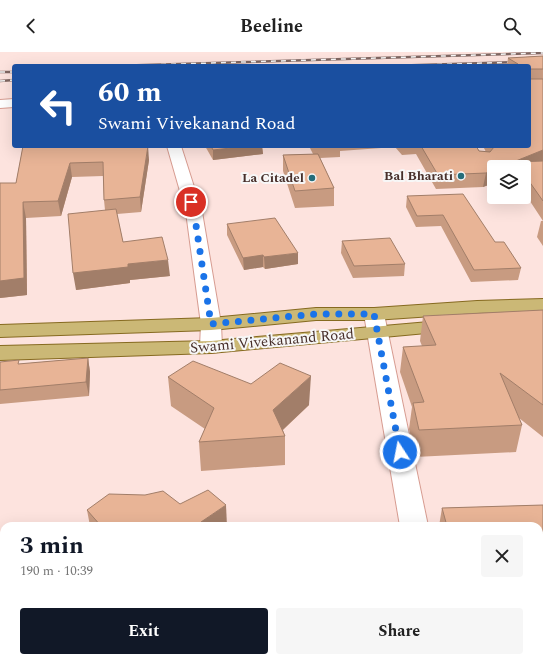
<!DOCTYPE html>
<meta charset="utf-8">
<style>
body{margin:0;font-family:Spectral,serif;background:#f6f6f6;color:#222;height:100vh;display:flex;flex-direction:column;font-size:15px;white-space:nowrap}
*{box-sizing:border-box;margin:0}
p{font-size:13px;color:#767676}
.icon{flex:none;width:22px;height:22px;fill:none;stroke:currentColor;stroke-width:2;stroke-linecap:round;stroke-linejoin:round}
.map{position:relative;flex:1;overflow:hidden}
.panel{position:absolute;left:0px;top:470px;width:543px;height:140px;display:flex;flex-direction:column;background:#fff;border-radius:12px 12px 0 0;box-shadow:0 4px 16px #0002}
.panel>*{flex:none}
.guide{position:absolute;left:12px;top:12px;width:519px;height:84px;border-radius:4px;box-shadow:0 4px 16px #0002;background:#1a4fa0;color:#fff;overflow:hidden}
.tools{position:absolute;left:487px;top:108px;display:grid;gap:8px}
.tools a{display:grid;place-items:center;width:44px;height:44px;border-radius:4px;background:#fff;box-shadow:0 4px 16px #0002;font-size:20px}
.pin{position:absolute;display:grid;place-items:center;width:34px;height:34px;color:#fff;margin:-17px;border:2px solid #fff;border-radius:50%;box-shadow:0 1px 4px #0007}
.me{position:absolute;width:44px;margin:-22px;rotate:349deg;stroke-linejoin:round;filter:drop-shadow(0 0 3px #0008)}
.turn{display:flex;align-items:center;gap:14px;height:84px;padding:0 20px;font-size:18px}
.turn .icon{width:52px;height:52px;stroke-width:2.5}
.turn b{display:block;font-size:28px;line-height:34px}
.round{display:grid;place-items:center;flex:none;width:42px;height:42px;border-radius:4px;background:#f6f6f6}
.head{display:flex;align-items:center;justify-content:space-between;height:68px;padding:0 20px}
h1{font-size:24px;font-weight:700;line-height:30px;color:#111827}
.action{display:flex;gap:8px;margin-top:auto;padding:8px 20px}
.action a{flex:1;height:46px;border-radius:4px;background:#111827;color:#fff;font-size:16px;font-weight:700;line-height:46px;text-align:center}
.action a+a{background:#f6f6f6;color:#222}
header{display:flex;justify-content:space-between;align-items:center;height:52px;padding:0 20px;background:#fff;font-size:18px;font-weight:700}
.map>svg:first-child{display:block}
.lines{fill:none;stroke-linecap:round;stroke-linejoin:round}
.minor-casing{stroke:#d79c91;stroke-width:2}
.tertiary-casing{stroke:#d79c91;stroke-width:2}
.primary-casing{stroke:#866a20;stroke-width:2}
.minor{fill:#fff;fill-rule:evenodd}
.tertiary{fill:#fff;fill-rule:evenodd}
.primary{fill:#cbb876;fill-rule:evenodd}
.rail-casing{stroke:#7f6661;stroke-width:2.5}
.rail{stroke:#f7f7f7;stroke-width:1.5;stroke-dasharray:5;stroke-linecap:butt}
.wall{fill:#c89b81}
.shaded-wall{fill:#a27e69}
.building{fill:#e8b496;stroke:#a27e69}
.route{stroke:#1a73e8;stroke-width:7;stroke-dasharray:0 12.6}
.poi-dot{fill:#256d7a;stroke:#f7f7f7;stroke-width:1.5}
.labels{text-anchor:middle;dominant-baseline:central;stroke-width:4;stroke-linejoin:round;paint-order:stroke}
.far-poi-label{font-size:13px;font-weight:bold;fill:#472f2a;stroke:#f7f7f7;text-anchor:end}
.street-label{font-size:15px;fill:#472f2a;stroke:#f7f7f7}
</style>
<header><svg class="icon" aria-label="back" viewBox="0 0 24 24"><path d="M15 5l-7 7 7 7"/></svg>Beeline<svg class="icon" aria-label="search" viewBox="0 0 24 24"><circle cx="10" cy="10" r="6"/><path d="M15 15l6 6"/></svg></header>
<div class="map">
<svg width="543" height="610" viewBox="0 0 543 610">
<rect width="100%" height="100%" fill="#fde3de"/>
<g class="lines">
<defs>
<g id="minor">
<polygon points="14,47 14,55 0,56 0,48"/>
<polygon points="167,94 181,94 202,160 221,272 222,295 219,300 211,301 203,300 200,295 201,272 186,160"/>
</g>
<g id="tertiary">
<polygon points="374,256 381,258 384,262 428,474 400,474 364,262 367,258"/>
<polygon points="424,606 458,606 459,610 425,610"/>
</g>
<g id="primary">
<polygon points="543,247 543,259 477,261 374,268 316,268 211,278 0,285 0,273 211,266 316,256 374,256 477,249"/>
<polygon points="452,268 459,270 462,274 459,278 211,301 0,308 0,294 211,289"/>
</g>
</defs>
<use href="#minor" class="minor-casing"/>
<use href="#tertiary" class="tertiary-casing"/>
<use href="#primary" class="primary-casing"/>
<use href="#minor" class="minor"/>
<use href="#tertiary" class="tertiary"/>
<use href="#primary" class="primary"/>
<defs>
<g id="rail">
<polyline points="111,14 543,1"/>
<polyline points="387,14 519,10"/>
<polyline points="0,20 14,20"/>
<polyline points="0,29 14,28"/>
</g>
</defs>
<use href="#rail" class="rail-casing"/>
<use href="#rail" class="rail"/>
</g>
<g class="wall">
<polygon points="543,4 543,169 524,140 524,115 494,115 494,131 483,135 436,137 416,102 402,103 395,95 340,99 340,105 320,106 334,136 334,154 295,156 283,119 283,103 313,102 309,94 476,94 479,99 486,100 483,94 529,94 507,13 508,6"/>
<polygon points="23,94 149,108 141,160 117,162 123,190 170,224 130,228 130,231 76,238 105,158 104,148 103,124 72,125 61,164 26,166 27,243 0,246 0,131 16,131"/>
<polygon points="205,94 262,94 263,102 213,108"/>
<polygon points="407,144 495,190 521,216 518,228 471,230 441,174 416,175 406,155"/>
<polygon points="541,169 543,169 543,194 537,185"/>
<polygon points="227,172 298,212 265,217 263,215 244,218 227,183"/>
<polygon points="342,189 405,212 404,224 353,226 341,201"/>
<polygon points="543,258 543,385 519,366 522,373 516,400 415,405 409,377 412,355 400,320 403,295 422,294 420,289 423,264"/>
<polygon points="88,306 90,320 89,344 0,352 0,310 19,312"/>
<polygon points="168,325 251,332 309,353 283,378 285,384 285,413 201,419 199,390 205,377 171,354"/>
<polygon points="180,452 227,474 90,474 87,458"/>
<polygon points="543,453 543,530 539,530 539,474 439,474 442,456"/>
<polygon points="4,545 4,606 65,606 65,610 0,610 0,559"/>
<polygon points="539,568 543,610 526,610 525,606 539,606"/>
</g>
<g class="shaded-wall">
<polygon points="148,94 149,108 141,160 140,145"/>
<polygon points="248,94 262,94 263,102 213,108 213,98"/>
<polygon points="543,98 543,110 515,110 514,115 501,115"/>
<polygon points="70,111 72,125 61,164 58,149"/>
<polygon points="494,118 494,131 483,135 486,121"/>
<polygon points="23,150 26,166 27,243 0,246 0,229"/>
<polygon points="298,201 298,212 265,217 264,205"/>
<polygon points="263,203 263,215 244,218 243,206"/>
<polygon points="168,208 170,224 130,228 130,231 76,238 73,221 128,212"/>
<polygon points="88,306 90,320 89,344 86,330"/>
<polygon points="311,324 309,353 276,384 273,358"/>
<polygon points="226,453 227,474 201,474 201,470"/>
<polygon points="62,606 65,606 65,610 63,610"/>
</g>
<g class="building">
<polygon points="543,4 543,17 530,17 530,27 543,27 543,98 501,115 494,115 494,118 486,121 438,123 421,94 476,94 479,99 490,100 494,95 493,94 529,94 529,14 479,14 518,12 508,6"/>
<polygon points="23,94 148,94 140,145 104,148 103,110 70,111 58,149 23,150 24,226 0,229 0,131 16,131"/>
<polygon points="211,94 248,94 213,98"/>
<polygon points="318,102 334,136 295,139 283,103"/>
<polygon points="543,109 543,149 524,122 524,115 519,115 515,110"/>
<polygon points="463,142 495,190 504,190 521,216 474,218 443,163 417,164 407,144"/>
<polygon points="116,157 123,190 162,185 168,208 128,212 128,215 73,221 68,162"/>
<polygon points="275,166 298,201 264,205 263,203 243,206 227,172"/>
<polygon points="390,186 405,212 354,214 342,189"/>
<polygon points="543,258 543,353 500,321 522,373 419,378 413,351 424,350 403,295 436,293 423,264"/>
<polygon points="88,306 86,330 0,338 0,310 19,308 18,312"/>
<polygon points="193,309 251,332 280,311 311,324 273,358 285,384 199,390 214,356 168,325"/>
<polygon points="208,438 226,453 201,470 201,474 101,474 87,458 109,442 145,443 163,439 180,452"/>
<polygon points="543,453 543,509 539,510 539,474 447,474 442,456"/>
<polygon points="4,545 4,600 0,601 0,559"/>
<polygon points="539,568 543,568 543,610 542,610 539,601"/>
<rect x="271" y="606" width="77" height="4"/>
</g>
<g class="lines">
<polyline class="route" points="191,150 194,160 211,272 316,262 374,262 400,400"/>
</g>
<g class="poi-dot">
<circle cx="461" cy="124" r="4"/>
<circle cx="312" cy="126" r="4"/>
</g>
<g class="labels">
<g class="far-poi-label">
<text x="453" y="124">Bal Bharati</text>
<text x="304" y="126">La Citadel</text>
</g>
<g class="street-label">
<text transform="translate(272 289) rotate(-5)">Swami Vivekanand Road</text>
</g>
</g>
</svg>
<div class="tools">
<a><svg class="icon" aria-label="layers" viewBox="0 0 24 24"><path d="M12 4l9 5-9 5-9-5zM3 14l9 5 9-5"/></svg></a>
</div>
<div class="pin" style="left:191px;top:150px;background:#d93025"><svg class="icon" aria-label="arrive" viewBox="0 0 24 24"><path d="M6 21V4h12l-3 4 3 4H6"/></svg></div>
<svg class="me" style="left:400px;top:400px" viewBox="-20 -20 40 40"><circle r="17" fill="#1a73e8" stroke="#fff" stroke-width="3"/><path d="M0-11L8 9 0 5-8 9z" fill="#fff"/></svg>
<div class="guide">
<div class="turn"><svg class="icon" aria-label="left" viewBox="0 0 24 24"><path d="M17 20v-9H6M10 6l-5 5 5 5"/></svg><div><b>60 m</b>Swami Vivekanand Road</div></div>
</div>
<section class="panel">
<div class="head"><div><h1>3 min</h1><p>190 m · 10:39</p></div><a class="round"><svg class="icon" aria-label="close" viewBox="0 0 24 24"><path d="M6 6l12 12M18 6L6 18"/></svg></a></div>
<div class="action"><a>Exit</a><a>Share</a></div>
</section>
</div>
